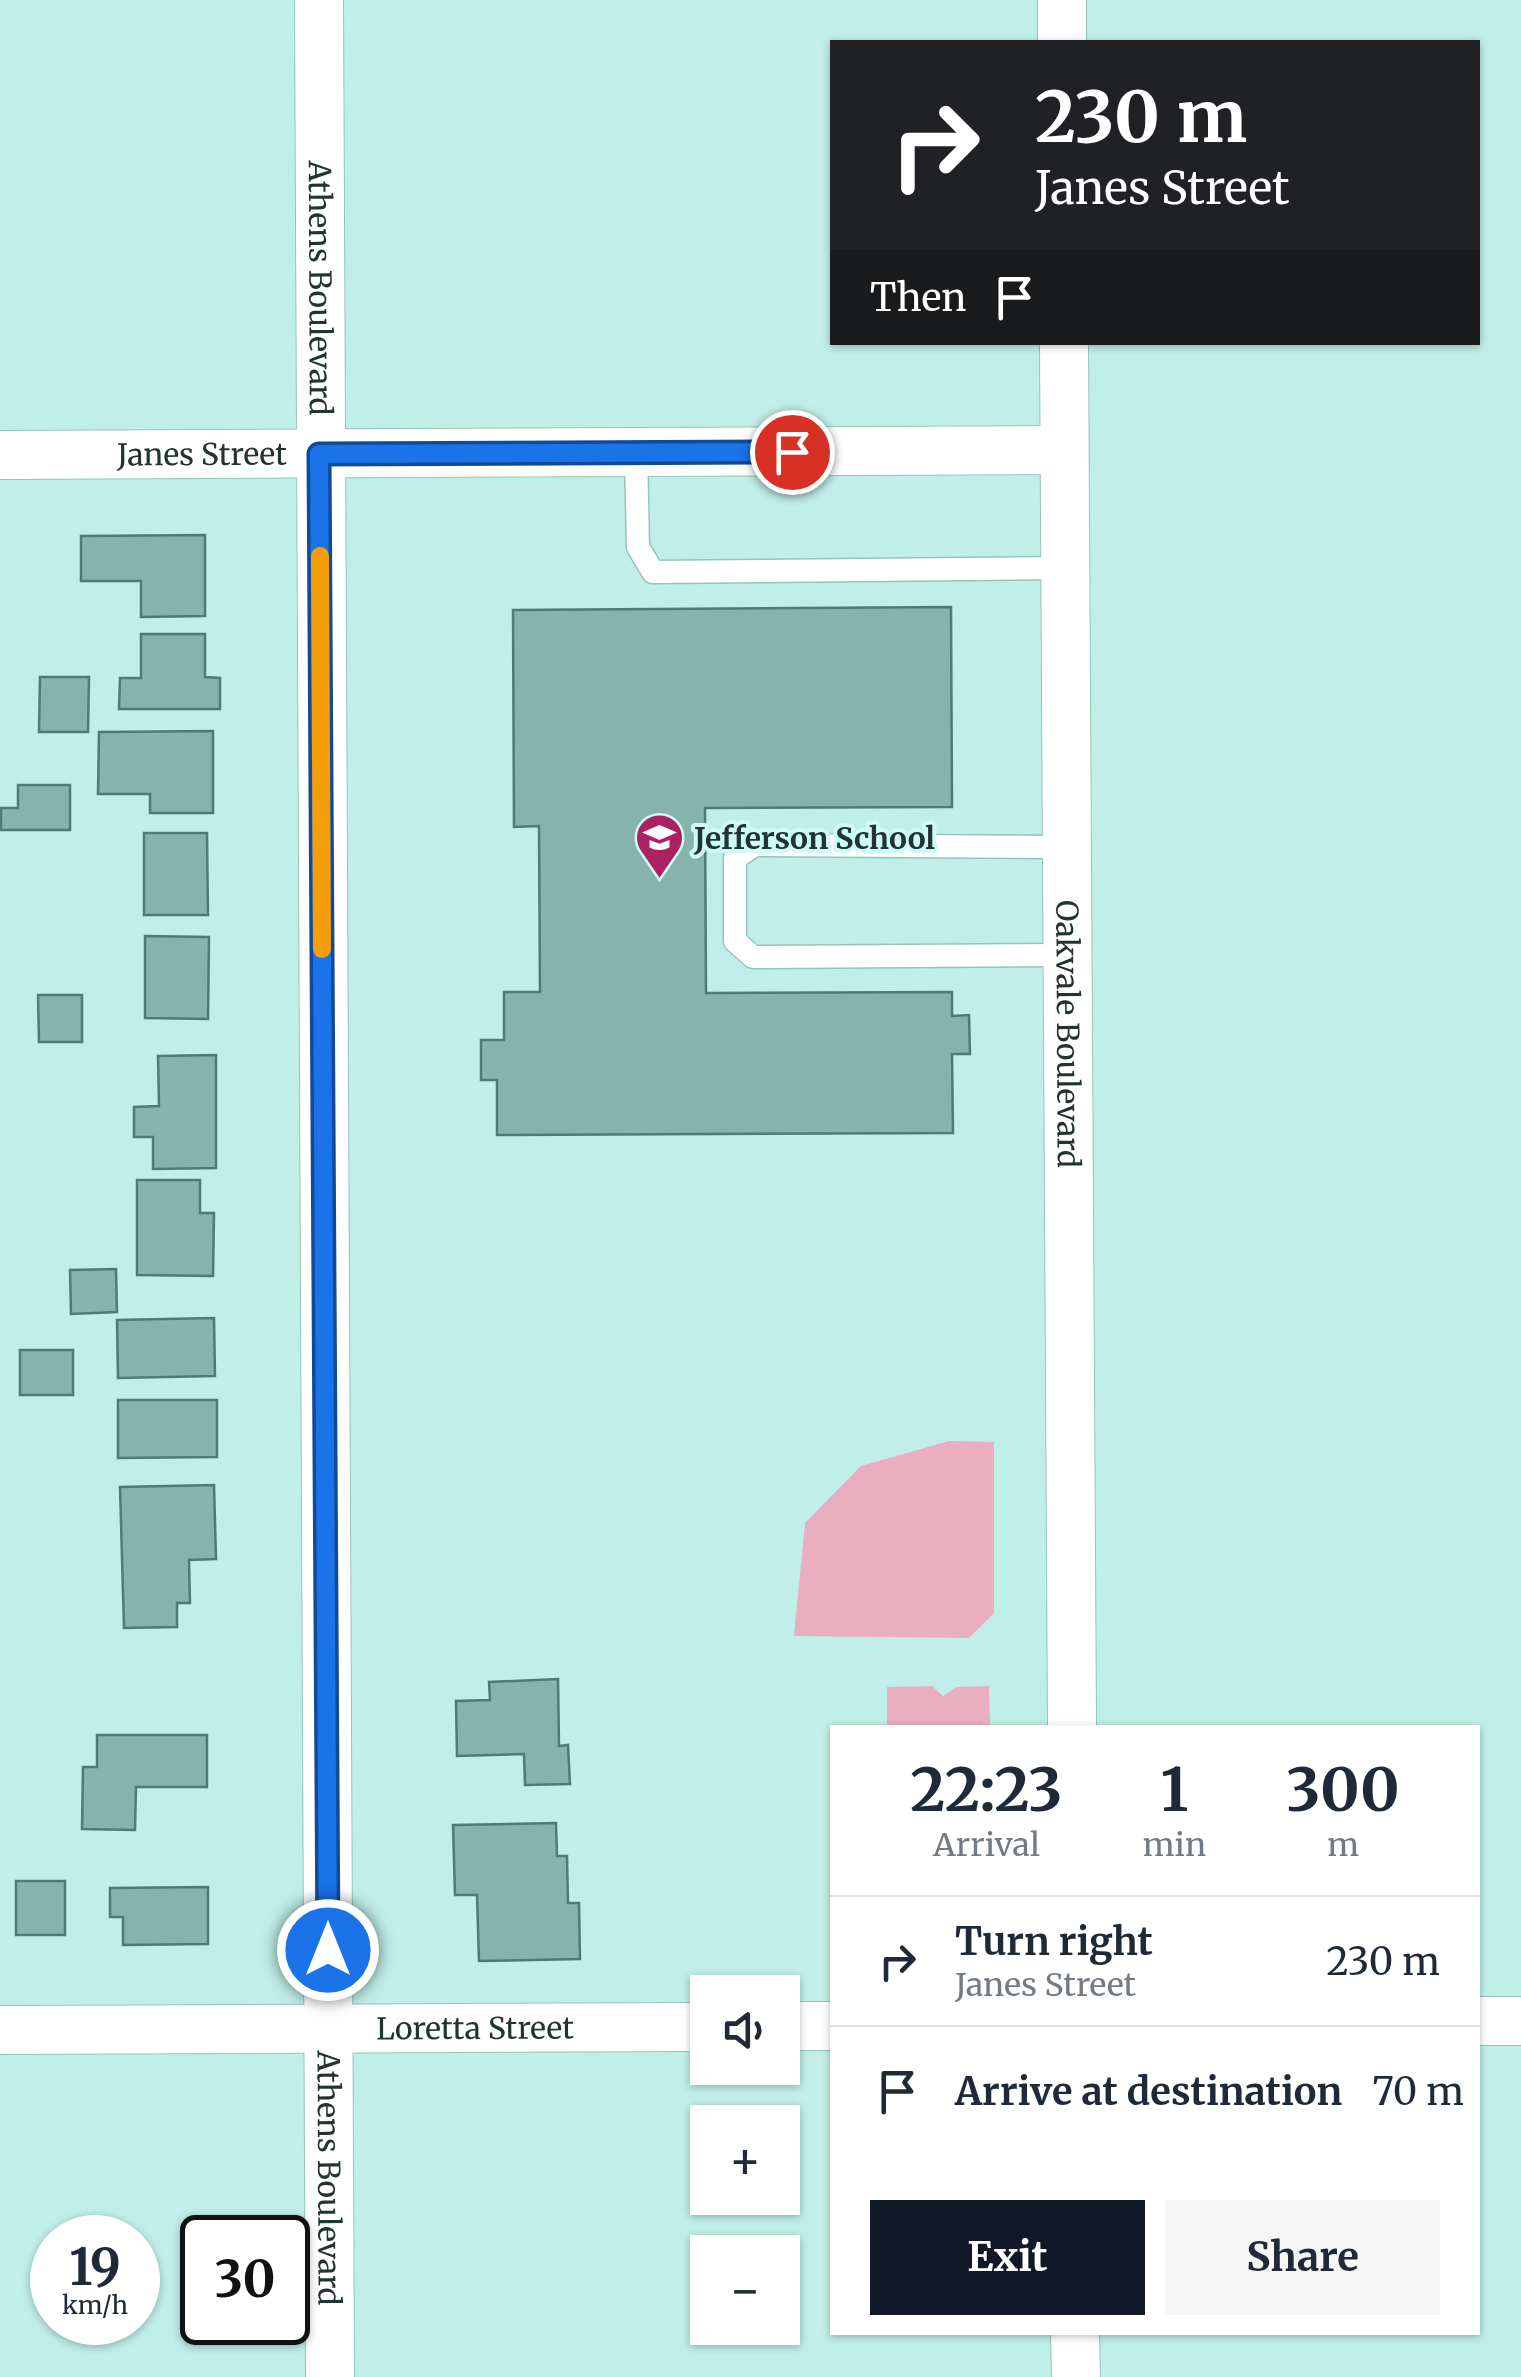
<!DOCTYPE html>
<meta charset="utf-8">
<style>
body{margin:0;font-family:Merriweather,serif;background:#f6f6f7;color:#1f2937;height:100vh;display:flex;flex-direction:column;font-size:38px;white-space:nowrap}
*{box-sizing:border-box;margin:0}
p{font-size:32px;color:#747a83}
.icon{flex:none;width:55px;height:55px;fill:none;stroke:currentColor;stroke-width:2;stroke-linecap:round;stroke-linejoin:round}
.map{position:relative;flex:1;overflow:hidden}
.drawer{position:absolute;left:830px;top:1725px;width:650px;height:610px;display:flex;flex-direction:column;background:#fff;border-radius:0px;box-shadow:0 2px 8px #0004}
.drawer>*{flex:none}
.top-card{position:absolute;left:830px;top:40px;width:650px;height:305px;border-radius:0px;box-shadow:0 2px 8px #0004;background:#202124;color:#fff;overflow:hidden}
.fabs{position:absolute;left:690px;top:1975px;display:grid;gap:20px}
.fabs a{display:grid;place-items:center;width:110px;height:110px;border-radius:0px;background:#fff;box-shadow:0 2px 8px #0004;font-size:50px}
.speed{position:absolute;left:30px;top:2215px;display:flex;gap:20px;font-size:50px;font-weight:700;text-align:center}
.speed>*{display:grid;place-content:center;width:130px;height:130px;border-radius:50%;background:#fff;box-shadow:0 2px 8px #0004;line-height:1}
.speed small{font-size:25px;font-weight:400}
.speed .limit{border:5px solid #111;border-radius:15px;background:#fff;color:#111}
.pin{position:absolute;display:grid;place-items:center;width:85px;height:85px;color:#fff;margin:-42px;border:5px solid #fff;border-radius:50%;box-shadow:0 2px 10px #0007}
.me{position:absolute;width:110px;margin:-55px;rotate:0deg;stroke-linejoin:round;filter:drop-shadow(0 0 8px #0008)}
.turn{display:flex;align-items:center;gap:35px;height:210px;padding:0 40px;font-size:45px}
.turn .icon{width:130px;height:130px;stroke-width:2.5}
.turn b{display:block;font-size:70px;line-height:85px}
.then{display:flex;align-items:center;height:95px;padding:0 40px;background:#0003;gap:20px;font-size:38px}
.eta{display:flex;justify-content:space-evenly;align-items:center;height:170px;text-align:center}
.eta b{font-size:60px;font-weight:700;line-height:70px}
.button{display:flex;gap:20px;margin-top:auto;padding:20px 40px}
.button a{flex:1;height:115px;border-radius:0px;background:#111827;color:#fff;font-size:40px;font-weight:700;line-height:115px;text-align:center}
.button a+a{background:#f6f6f7;color:#1f2937}
ul{padding:0;list-style:none}
li{display:flex;align-items:center;gap:30px;height:130px;padding:0 40px;border-top:2px solid #e0e1e3}
li div{flex:1}
li b{display:block;font-size:38px}
li em{font-style:normal}
.map>svg:first-child{display:block}
.green{fill:#ebaec1}
.building{fill:#87b3ae;stroke:#507a76;stroke-width:2.5}
.lines{fill:none;stroke-linecap:round;stroke-linejoin:round}
.lane-casing{stroke:#97c3be;stroke-width:25}
.street-casing{stroke:#97c3be;stroke-width:50}
.lane{stroke:#fff;stroke-width:22}
.street{stroke:#fff;stroke-width:48}
.route-casing{stroke:#114b97;stroke-width:25}
.route{stroke:#1a73e8;stroke-width:18}
.slow{stroke:#f59e0b;stroke-width:18}
.labels{text-anchor:middle;dominant-baseline:central;stroke-width:8;stroke-linejoin:round;paint-order:stroke}
.street-label{font-size:30px;fill:#223432;stroke:#cdfbf6}
.poi-label{font-size:30px;font-weight:bold;fill:#223432;stroke:#cdfbf6;text-anchor:start}
</style>
<div class="map">
<svg width="1521" height="2377" viewBox="0 0 1521 2377">
<rect width="100%" height="100%" fill="#c0eee8"/>
<g class="green">
<polygon points="949,1441 994,1442 994,1613 969,1638 794,1636 805,1523 861,1466"/>
<polygon points="932,1686 943,1696 957,1687 989,1686 990,1727 887,1727 887,1687"/>
</g>
<g class="building">
<polygon points="205,535 205,616 141,617 141,581 81,581 81,536"/>
<polygon points="951,607 952,807 705,808 706,993 952,992 952,1016 969,1015 970,1054 952,1054 953,1133 497,1135 497,1080 481,1080 481,1040 504,1040 504,992 540,992 539,826 514,827 513,610"/>
<polygon points="141,634 205,634 205,677 220,678 220,709 119,709 120,678 141,678"/>
<polygon points="40,677 89,677 88,732 39,732"/>
<polygon points="213,731 213,813 150,813 150,794 98,794 99,732"/>
<polygon points="18,785 70,785 70,830 1,830 1,808 18,808"/>
<polygon points="144,833 207,833 208,915 144,915"/>
<polygon points="145,936 209,937 208,1019 145,1018"/>
<polygon points="38,995 82,995 82,1042 39,1042"/>
<polygon points="216,1055 216,1168 153,1169 153,1137 134,1137 134,1107 159,1106 158,1056"/>
<polygon points="137,1180 200,1180 200,1213 214,1213 213,1276 137,1275"/>
<polygon points="116,1269 117,1312 71,1314 70,1270"/>
<polygon points="214,1318 215,1376 118,1378 117,1320"/>
<rect x="20" y="1350" width="53" height="45"/>
<polygon points="118,1400 217,1400 217,1457 118,1458"/>
<polygon points="214,1485 216,1559 189,1560 190,1603 177,1603 177,1627 124,1628 120,1487"/>
<polygon points="558,1679 559,1746 568,1745 570,1784 525,1785 524,1754 457,1756 456,1701 490,1700 489,1682"/>
<polygon points="97,1735 207,1735 207,1787 136,1787 135,1830 82,1829 83,1767 97,1767"/>
<polygon points="556,1823 557,1856 567,1856 568,1903 579,1903 580,1959 479,1961 477,1895 455,1895 453,1825"/>
<rect x="16" y="1881" width="49" height="54"/>
<polygon points="208,1887 208,1944 123,1945 123,1917 110,1917 110,1888"/>
</g>
<g class="lines">
<defs>
<g id="lane">
<polyline points="636,452 638,547 653,572 1065,568"/>
<polyline points="1067,847 755,845 735,858 735,941 753,957 1067,955"/>
</g>
<g id="street">
<path id="s1" d="M 319,0 L 330,2377"/>
<polyline points="1062,0 1062,42"/>
<path id="s2" d="M 1064,342 L 1072,1728"/>
<path id="s3" d="M 0,455 L 1064,450"/>
<polyline points="1478,2021 1521,2021"/>
<polyline points="782,2026 832,2026"/>
<path id="s4" d="M 0,2030 L 708,2027"/>
<polyline points="1075,2332 1076,2377"/>
</g>
</defs>
<use href="#lane" class="lane-casing"/>
<use href="#street" class="street-casing"/>
<use href="#lane" class="lane"/>
<use href="#street" class="street"/>
</g>
<g class="lines">
<defs>
<polyline id="route" points="328,1950 319,454 792,452"/>
</defs>
<use href="#route" class="route-casing"/>
<use href="#route" class="route"/>
<polyline class="slow" points="320,556 322,949"/>
</g>
<defs>
<symbol id="school-pin" viewBox="-11 -11 22 30"><path d="M0 17L-7.5 6A9.5 9.5 0 1 1 7.5 6Z" fill="#ac2162" stroke="#cdfbf6"/><path d="M0-5L7-2L0 1L-7-2ZM-4 1L0 2.5L4 1V4Q0 6-4 4Z" fill="#fff"/></symbol>
</defs>
<g fill-rule="evenodd">
<use href="#school-pin" x="632" y="810" width="55" height="75"/>
</g>
<g class="labels">
<g class="street-label">
<text stroke="none"><textPath href="#s1" startOffset="288">Athens Boulevard</textPath></text>
<text stroke="none"><textPath href="#s3" startOffset="202">Janes Street</textPath></text>
<text stroke="none"><textPath href="#s2" startOffset="692">Oakvale Boulevard</textPath></text>
<text stroke="none"><textPath href="#s4" startOffset="475">Loretta Street</textPath></text>
<text stroke="none"><textPath href="#s1" startOffset="2178">Athens Boulevard</textPath></text>
</g>
<g class="poi-label">
<text x="694" y="838">Jefferson School</text>
</g>
</g>
</svg>
<div class="fabs">
<a><svg class="icon" aria-label="sound" viewBox="0 0 24 24"><path d="M4 9h4l5-4v14l-5-4H4zM17 9q2 3 0 6"/></svg></a>
<a>+</a>
<a>−</a>
</div>
<div class="speed"><div>19<small>km/h</small></div><div class="limit">30</div></div>
<div class="pin" style="left:792px;top:452px;background:#d93025"><svg class="icon" aria-label="arrive" viewBox="0 0 24 24"><path d="M6 21V4h12l-3 4 3 4H6"/></svg></div>
<svg class="me" style="left:328px;top:1950px" viewBox="-20 -20 40 40"><circle r="17" fill="#1a73e8" stroke="#fff" stroke-width="3"/><path d="M0-11L8 9 0 5-8 9z" fill="#fff"/></svg>
<div class="top-card">
<div class="turn"><svg class="icon" aria-label="right" viewBox="0 0 24 24"><path d="M7 20v-9h11M14 6l5 5-5 5"/></svg><div><b>230 m</b>Janes Street</div></div>
<div class="then">Then<svg class="icon" aria-label="arrive" viewBox="0 0 24 24"><path d="M6 21V4h12l-3 4 3 4H6"/></svg></div>
</div>
<section class="drawer">
<div class="eta">
<div><b>22:23</b><p>Arrival</p></div>
<div><b>1</b><p>min</p></div>
<div><b>300</b><p>m</p></div>
</div>
<ul>
<li><svg class="icon" aria-label="right" viewBox="0 0 24 24"><path d="M7 20v-9h11M14 6l5 5-5 5"/></svg><div><b>Turn right</b><p>Janes Street</p></div><em>230 m</em></li>
<li><svg class="icon" aria-label="arrive" viewBox="0 0 24 24"><path d="M6 21V4h12l-3 4 3 4H6"/></svg><div><b>Arrive at destination</b></div><em>70 m</em></li>
</ul>
<div class="button"><a>Exit</a><a>Share</a></div>
</section>
</div>
